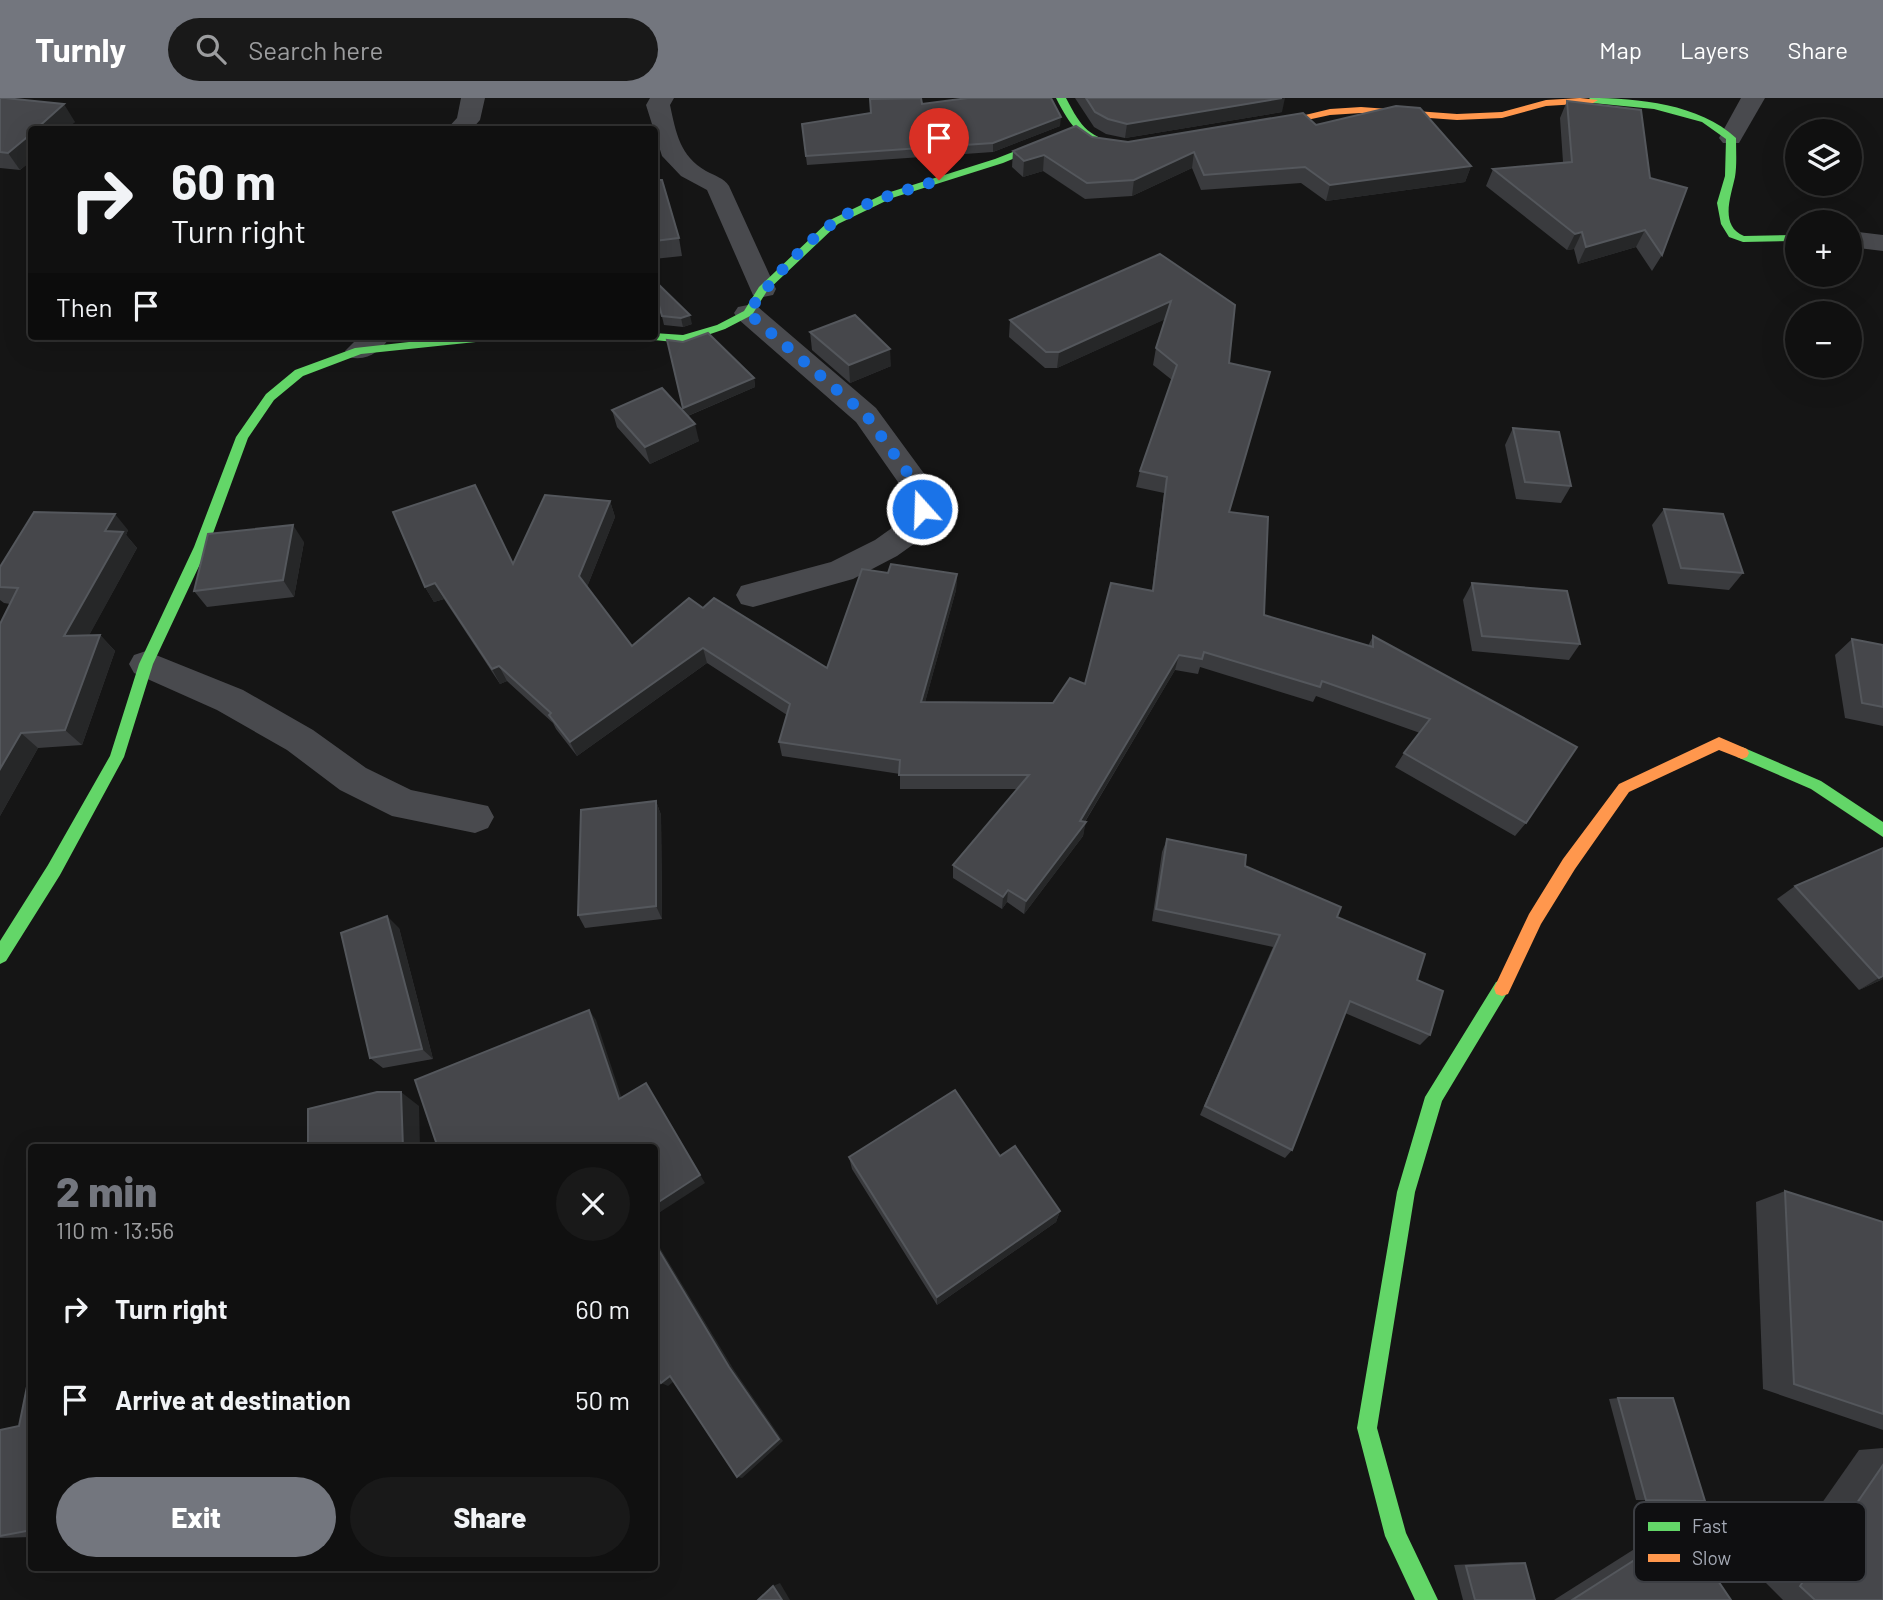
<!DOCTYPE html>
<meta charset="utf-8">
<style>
body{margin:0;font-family:Barlow,sans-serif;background:#191919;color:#f1f3f6;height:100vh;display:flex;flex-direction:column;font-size:26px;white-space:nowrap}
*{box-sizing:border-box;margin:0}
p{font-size:23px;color:#9c9d9f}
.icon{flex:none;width:38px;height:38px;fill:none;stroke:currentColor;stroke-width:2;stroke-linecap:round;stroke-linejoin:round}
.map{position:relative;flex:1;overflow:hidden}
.details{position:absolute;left:28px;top:1046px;width:630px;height:427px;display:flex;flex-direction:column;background:#101010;border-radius:7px;box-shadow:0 7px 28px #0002,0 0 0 2px #303030}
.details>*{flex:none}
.banner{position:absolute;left:28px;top:28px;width:630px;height:214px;border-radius:7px;box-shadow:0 7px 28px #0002,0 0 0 2px #303030;background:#101010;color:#f1f3f6;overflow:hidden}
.tools{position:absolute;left:1785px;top:21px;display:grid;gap:14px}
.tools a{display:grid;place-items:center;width:77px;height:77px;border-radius:50%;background:#101010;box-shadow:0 7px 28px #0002,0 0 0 2px #303030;font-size:35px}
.pin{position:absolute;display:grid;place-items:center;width:60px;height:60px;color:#fff;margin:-72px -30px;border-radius:50% 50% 50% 0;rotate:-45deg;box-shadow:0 0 7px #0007}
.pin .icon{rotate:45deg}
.me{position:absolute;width:77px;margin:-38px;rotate:340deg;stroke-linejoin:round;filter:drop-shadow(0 0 5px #0008)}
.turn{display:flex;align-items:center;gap:24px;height:147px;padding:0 28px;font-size:32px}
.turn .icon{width:91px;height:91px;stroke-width:2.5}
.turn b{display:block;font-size:49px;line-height:60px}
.then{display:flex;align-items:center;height:66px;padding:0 28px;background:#0003;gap:14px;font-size:26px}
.round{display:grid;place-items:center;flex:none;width:74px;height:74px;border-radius:37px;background:#191919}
.head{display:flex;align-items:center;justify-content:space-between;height:119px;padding:0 28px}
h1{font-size:42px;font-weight:800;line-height:52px;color:#73767e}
.button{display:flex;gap:14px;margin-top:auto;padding:14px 28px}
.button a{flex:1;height:80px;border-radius:42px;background:#73767e;color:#fff;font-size:28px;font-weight:800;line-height:80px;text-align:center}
.button a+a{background:#191919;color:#f1f3f6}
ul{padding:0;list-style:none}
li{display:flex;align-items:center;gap:21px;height:91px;padding:0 28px}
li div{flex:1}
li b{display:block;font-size:26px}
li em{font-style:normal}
header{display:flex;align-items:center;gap:42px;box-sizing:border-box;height:98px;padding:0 35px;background:#73767e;color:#fff}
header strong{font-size:33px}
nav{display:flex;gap:38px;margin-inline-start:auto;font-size:24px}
.search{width:490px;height:63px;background:#191919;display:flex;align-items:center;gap:18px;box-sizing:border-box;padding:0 24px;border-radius:38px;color:#9c9d9f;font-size:26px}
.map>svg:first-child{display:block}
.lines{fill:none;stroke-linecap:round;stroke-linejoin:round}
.street{fill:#494a4e;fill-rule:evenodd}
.fast{fill:#63d668;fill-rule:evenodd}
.slow{fill:#ff974d;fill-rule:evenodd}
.wall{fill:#3a3b3e}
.shaded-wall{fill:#262728}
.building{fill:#46474b;stroke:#54575c;stroke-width:2}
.route{stroke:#1a73e8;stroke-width:12;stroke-dasharray:0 21.6}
.key{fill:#0f0f11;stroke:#3c3e43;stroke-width:2}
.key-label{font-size:19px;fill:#a5aab6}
</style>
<header>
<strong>Turnly</strong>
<div class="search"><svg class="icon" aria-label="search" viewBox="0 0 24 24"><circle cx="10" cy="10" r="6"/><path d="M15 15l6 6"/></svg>Search here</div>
<nav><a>Map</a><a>Layers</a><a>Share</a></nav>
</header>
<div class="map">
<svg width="1883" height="1502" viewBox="0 0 1883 1502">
<rect width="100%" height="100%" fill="#151515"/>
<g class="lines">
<g class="street">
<polygon points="461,0 485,0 480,22 471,32 446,32 457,20"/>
<path d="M 650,0 L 674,0 L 670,7 C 676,35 680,58 706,73 C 715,78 724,80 729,88 L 776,191 L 773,197 L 763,199 L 753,197 L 707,92 L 681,78 L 662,58 L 646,7 Z"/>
<polygon points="1741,0 1765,0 1739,45 1723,45 1719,40"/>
<polygon points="1850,133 1883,137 1883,153 1850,149"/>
<polygon points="748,207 758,209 876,310 939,396 937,425 932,433 897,458 853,481 753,509 741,506 736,497 741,488 831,464 875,442 906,420 907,397 856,324 738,221 734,215 738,209"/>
<path d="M 360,238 L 391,238 C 381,253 367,264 349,259 L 345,253 Z"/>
<polygon points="146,553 243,592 313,632 366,670 411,692 488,708 494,719 488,730 475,735 392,718 340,692 287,652 217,612 134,575 129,566 134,557"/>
</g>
<g class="fast">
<path d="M 1056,0 L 1066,0 C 1082,31 1089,39 1123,47 L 1123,51 C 1088,54 1070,28 1056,0 Z"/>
<path d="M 1590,0 C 1637,0 1700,6 1736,40 C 1736,53 1737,67 1735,79 C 1731,98 1719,128 1744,138 L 1797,137 L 1797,143 L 1743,144 L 1729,139 L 1721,126 L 1717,105 L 1725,78 L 1726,41 L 1702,24 L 1654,11 L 1593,5 L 1588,2 Z"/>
<polygon points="1059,36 1067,38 1003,65 892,100 838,126 767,193 752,217 725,231 684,245 654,242 648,238 654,238 654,235 683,237 717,227 744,213 759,189 830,122 884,96 995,61"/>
<polygon points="463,238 501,238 495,242 361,256 303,278 274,302 248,340 208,449 153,566 124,659 60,777 6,863 0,866 0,843 48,767 110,658 139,566 194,449 236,339 266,296 295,272 355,250"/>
<polygon points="1742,649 1821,683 1883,724 1883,739 1811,691 1737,659 1735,655"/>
<polygon points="1502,882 1508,884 1510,890 1442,1003 1415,1094 1377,1330 1406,1435 1438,1502 1415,1502 1385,1438 1357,1330 1397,1094 1425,999 1496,884"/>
</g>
<g class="slow">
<polygon points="1580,0 1598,2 1593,5 1546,8 1502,20 1457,22 1361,15 1330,17 1256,33 1251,30 1330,11 1361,9 1457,16 1502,14 1546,2"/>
<polygon points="1719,639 1747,651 1749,655 1747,659 1742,661 1719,652 1629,694 1575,771 1541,826 1508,896 1502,898 1496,896 1494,890 1529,816 1563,761 1619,686"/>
</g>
</g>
<g class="wall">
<polygon points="0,0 75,24 32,32 32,62 20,72 0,70"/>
<polygon points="1075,0 1282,0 1282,14 1125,40 1106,36 1094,29"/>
<polygon points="1567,3 1662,157 1652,173 1636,149 1578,166 1574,151 1567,152 1486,88 1493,71 1563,64 1560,20"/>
<polygon points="922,6 1060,28 993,54 807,67 802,26"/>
<polygon points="1316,27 1471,68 1465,84 1326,103 1301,85 1201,92 1192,70 1132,98 1085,101 1043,73 1023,79 1012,69 1013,53 1092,39 1128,44"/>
<polygon points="654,82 679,140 682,158 654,161"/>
<polygon points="1160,156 1229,265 1230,414 1264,517 1368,548 1373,538 1526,725 1515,738 1395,669 1404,655 1420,635 1316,598 1313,604 1200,569 1198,576 1175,572 1085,724 1083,738 1024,816 1007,804 1002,811 953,780 953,767 1017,691 900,691 900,676 782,658 779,644 787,617 707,565 577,658 556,631 553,625 507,583 500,586 444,501 434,504 425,489 513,466 610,403 615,419 587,489 632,548 703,510 827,570 888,475 957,476 956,492 925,604 1053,605 1085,586 1152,493 1164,395 1136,389 1140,373 1172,282 1153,267 1156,250 1165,221 1057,270 1045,270 1009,239 1010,222"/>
<polygon points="655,189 692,226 683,229 664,227"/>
<polygon points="810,234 891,268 850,285 812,252"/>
<polygon points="667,242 754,280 755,289 688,318 699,343 650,366 617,329 612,312 684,314"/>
<polygon points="1513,330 1571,388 1561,405 1516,401 1505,347"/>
<polygon points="1664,411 1743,475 1729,492 1668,486 1652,427"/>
<polygon points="128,432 126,437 137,450 89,537 100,537 115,553 82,647 38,650 0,718 10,506 4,505 0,502 0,469"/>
<polygon points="304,444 294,499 207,509 194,493"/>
<polygon points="1472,485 1580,546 1569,562 1472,553 1463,502"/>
<polygon points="1852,541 1883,547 1883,628 1845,620 1835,557"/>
<polygon points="656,703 661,717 662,821 585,830 578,817"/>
<polygon points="1167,741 1245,768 1337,819 1417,882 1430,937 1420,947 1345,915 1292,1052 1285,1060 1200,1017 1273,849 1152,823 1162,754"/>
<polygon points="1795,788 1883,881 1859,892 1777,801"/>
<polygon points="399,830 433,961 383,970 370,960"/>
<polygon points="1000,1058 1060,1113 1056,1124 937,1207 852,1071 849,1059"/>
<polygon points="1785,1093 1883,1124 1883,1332 1763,1291 1756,1104"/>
<polygon points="32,1264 32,1439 0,1440 0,1332 19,1328"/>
<polygon points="1618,1300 1694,1403 1636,1402 1609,1301"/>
<polygon points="1883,1350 1883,1502 1783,1502 1766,1485 1859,1352"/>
<polygon points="1666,1431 1683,1431 1731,1502 1554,1502"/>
<polygon points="1511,1464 1525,1465 1535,1502 1463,1502 1454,1467"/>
</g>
<g class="shaded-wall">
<polygon points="1285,0 1282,14 1125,40 1127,26"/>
<polygon points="64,6 75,24 66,32 35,32"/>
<polygon points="1061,19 1060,28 993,54 993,45"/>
<polygon points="32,35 32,62 20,72 8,55"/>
<polygon points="1194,54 1192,70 1132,98 1134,82"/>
<polygon points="1044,57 1043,73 1023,79 1024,63"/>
<polygon points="1471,68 1465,84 1326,103 1330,87"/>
<polygon points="1645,132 1636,149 1578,166 1586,149"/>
<polygon points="1582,134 1574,151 1567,152 1575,136"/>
<polygon points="1171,203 1168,220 1057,270 1059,254"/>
<polygon points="690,217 692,226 683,229 681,220"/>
<polygon points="890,251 891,268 850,285 849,267"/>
<polygon points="754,280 755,289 685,319 683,310"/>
<polygon points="695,326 699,343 650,366 645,349"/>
<polygon points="610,403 615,419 585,494 579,478"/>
<polygon points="115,416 128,432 126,437 137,450 80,554 64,538 105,433"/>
<polygon points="293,427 304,444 294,499 283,482"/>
<polygon points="957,476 956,492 921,619 921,604"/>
<polygon points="435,485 444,501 434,504 425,489"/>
<polygon points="100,537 115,553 82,647 65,632"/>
<polygon points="703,550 707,565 577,658 570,644"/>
<polygon points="1179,557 1175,572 1081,730 1086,724 1083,738 1024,816 1026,803 1080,723"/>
<polygon points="499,568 507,583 500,586 492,571"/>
<polygon points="21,635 38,650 0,718 0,671"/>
<polygon points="656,703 661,717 662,821 656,808"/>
<polygon points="1008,792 1007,804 1002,811 1003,799"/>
<polygon points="387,818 399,830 433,961 422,951"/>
<polygon points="1883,878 1883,881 1859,892 1879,880"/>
<polygon points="589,912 596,922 625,1010 619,1001"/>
<polygon points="646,985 705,1085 654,1118 654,1107"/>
<polygon points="401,994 419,1008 420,1050 403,1050"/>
<polygon points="1060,1113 1056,1124 937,1207 937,1199"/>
<polygon points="654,1140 734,1272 783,1343 742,1380 737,1379 729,1269 654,1144"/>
<polygon points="670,1278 677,1281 668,1288 661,1285"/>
<polygon points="780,1485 790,1502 782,1502 773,1488"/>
</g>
<g class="building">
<polygon points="0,0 5,0 64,6 35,32 32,32 32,35 8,55 0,54"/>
<polygon points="921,0 922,6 968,0 1051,0 1061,19 993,45 806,58 802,26 871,15 870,1"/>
<polygon points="1086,0 1282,0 1127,26 1108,21 1095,14"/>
<polygon points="1567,3 1641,12 1650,80 1687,90 1662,157 1645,132 1586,149 1582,134 1575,136 1493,71 1572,64"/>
<polygon points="1396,8 1420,10 1471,68 1330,87 1305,69 1204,77 1194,54 1134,82 1087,85 1044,57 1024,63 1013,53 1076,28 1092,39 1128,44 1303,15 1316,27"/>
<polygon points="654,82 662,82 679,140 654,143"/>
<polygon points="1160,156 1235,207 1229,265 1270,274 1229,414 1268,419 1264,517 1373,549 1373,538 1577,649 1526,725 1404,655 1430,621 1322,583 1320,589 1204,554 1202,561 1179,557 1080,723 1086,724 1026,803 1008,792 1003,799 953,767 1029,677 899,677 900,662 779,644 790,606 703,550 570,644 549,617 551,615 499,568 492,571 435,485 425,489 393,414 475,387 513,466 545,397 610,403 579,478 632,548 689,500 703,510 714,500 827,570 862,471 888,475 891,466 957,476 921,604 1053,605 1070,580 1085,586 1111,485 1153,493 1167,379 1140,373 1177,267 1156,250 1171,203 1059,254 1046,254 1010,222"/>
<polygon points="654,182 690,217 681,220 662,218 654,189"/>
<polygon points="855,217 890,251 849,267 810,234"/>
<polygon points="708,235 754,280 683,310 667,242 683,244"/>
<polygon points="662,290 695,326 645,349 612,312"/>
<polygon points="1513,330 1559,334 1571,388 1525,384"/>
<polygon points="1664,411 1723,416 1743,475 1681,470"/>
<polygon points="34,414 115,416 105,433 123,434 64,538 100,537 65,632 21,635 0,671 0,526 18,490 0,489 0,469"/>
<polygon points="293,427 283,482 194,493 208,436"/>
<polygon points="1472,485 1567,493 1580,546 1482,538"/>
<polygon points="1852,541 1883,547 1883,609 1862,605"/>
<polygon points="656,703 656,808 578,817 581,712"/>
<polygon points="1167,741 1246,757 1245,768 1341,809 1337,819 1425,856 1417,882 1443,893 1430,937 1350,903 1292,1052 1205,1008 1280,837 1156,811"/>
<polygon points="1883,750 1883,878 1879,880 1795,788"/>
<polygon points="387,818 422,951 370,960 341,835"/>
<polygon points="589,912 619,1001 646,985 700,1077 654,1107 654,1050 438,1050 415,982"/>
<polygon points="955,992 1000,1058 1015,1048 1060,1113 937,1199 849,1059"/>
<polygon points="377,994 401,994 403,1050 308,1050 308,1011"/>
<polygon points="1785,1093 1883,1124 1883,1316 1794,1286"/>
<polygon points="654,1144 729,1269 779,1341 737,1379 670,1278 661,1285 654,1273"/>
<polygon points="32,1264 32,1432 0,1438 0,1332 19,1328"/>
<polygon points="1618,1300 1673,1300 1705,1403 1646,1402"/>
<polygon points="1883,1367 1883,1502 1815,1502 1800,1488"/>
<polygon points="1683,1431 1731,1502 1572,1502"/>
<polygon points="1525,1465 1535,1502 1475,1502 1466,1468"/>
<polygon points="773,1488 782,1502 758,1502"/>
</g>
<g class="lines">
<path class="route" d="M 922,411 L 923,396 L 866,317 L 748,215 C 766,187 806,144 833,125 C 863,103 904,93 939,82"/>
</g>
<rect x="1634" y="1404" width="232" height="80" rx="10" class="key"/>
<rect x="1648" y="1424" width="32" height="9" fill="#63d668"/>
<rect x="1648" y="1456" width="32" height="8" fill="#ff974d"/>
<g class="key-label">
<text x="1692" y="1435">Fast</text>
<text x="1692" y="1467">Slow</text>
</g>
</svg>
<div class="tools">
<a><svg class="icon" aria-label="layers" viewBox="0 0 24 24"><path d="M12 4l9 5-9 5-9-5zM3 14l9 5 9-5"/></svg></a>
<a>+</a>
<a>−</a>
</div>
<div class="pin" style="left:939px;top:82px;background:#d93025"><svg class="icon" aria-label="arrive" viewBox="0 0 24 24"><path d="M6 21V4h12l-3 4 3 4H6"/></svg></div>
<svg class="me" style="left:922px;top:411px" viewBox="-20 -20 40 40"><circle r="17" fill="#1a73e8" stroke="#fff" stroke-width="3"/><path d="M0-11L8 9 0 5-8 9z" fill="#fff"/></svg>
<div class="banner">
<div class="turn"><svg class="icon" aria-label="right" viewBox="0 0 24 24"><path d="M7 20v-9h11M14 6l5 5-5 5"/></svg><div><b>60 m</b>Turn right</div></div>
<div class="then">Then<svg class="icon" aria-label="arrive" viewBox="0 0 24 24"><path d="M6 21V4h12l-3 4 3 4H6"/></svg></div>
</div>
<section class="details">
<div class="head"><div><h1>2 min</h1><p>110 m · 13:56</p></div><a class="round"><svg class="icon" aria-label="close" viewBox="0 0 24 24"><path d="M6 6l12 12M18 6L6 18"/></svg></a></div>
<ul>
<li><svg class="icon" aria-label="right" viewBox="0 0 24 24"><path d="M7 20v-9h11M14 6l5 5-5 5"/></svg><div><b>Turn right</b></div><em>60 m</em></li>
<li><svg class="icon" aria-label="arrive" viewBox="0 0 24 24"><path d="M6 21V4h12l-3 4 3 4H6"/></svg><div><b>Arrive at destination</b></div><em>50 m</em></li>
</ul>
<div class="button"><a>Exit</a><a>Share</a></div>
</section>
</div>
